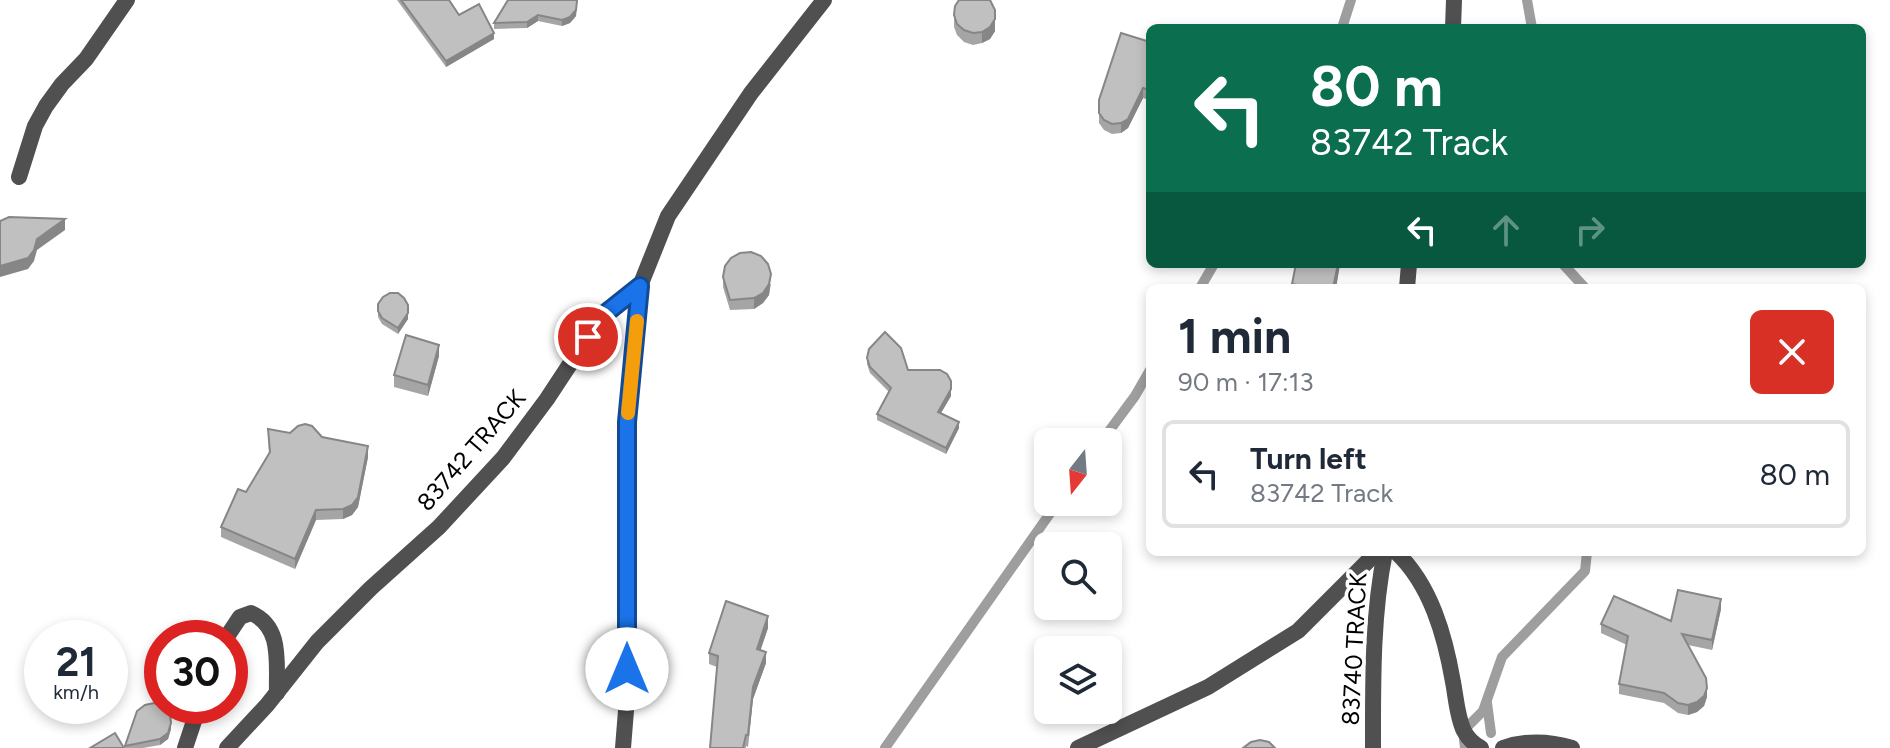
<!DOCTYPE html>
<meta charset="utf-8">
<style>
body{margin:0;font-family:Figtree,sans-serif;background:#f2f2f3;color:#1f2937;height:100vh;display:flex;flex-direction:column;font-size:30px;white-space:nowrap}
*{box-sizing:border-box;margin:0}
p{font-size:26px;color:#747a83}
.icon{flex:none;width:44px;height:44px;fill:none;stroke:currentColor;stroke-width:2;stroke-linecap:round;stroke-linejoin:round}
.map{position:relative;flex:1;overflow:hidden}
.sheet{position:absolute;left:1146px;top:284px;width:720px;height:272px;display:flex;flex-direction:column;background:#fff;border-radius:12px;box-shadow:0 4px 12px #0003}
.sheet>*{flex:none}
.top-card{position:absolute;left:1146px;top:24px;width:720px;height:244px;border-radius:12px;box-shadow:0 4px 12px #0003;background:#0b6e4f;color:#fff;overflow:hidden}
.needle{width:52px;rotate:197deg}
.fabs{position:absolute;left:1034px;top:428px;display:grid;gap:16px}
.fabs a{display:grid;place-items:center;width:88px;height:88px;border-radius:12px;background:#fff;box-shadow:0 4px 12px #0003;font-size:40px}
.speed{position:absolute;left:24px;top:620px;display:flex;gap:16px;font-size:40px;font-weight:700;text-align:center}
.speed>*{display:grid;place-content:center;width:104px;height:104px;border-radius:50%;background:#fff;box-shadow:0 4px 12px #0003;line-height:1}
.speed small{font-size:20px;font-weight:400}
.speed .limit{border:12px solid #d22;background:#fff;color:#111}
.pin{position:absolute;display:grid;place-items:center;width:68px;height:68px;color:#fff;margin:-34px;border:4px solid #fff;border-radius:50%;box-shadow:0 2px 8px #0007}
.me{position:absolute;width:88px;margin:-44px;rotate:0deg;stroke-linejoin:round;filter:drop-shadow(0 0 6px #0008)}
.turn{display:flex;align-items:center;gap:28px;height:168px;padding:0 32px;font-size:36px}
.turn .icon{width:104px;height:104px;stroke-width:2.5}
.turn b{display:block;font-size:56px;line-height:68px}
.lanes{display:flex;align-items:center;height:76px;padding:0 32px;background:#0003;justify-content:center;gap:40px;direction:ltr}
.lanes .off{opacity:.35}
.round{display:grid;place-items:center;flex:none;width:84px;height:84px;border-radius:12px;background:#f2f2f3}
.overview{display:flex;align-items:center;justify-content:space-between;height:136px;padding:0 32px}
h1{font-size:48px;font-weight:700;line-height:60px}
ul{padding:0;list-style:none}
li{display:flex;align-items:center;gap:24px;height:108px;margin:0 16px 12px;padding:0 16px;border:4px solid #e0e1e3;border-radius:12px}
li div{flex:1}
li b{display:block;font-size:30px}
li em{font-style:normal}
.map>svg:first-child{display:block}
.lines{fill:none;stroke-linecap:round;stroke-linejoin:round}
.stream{stroke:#9e9e9e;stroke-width:10}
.minor{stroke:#505050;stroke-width:16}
.wall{fill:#a5a5a5}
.shaded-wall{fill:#868686}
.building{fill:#c0c0c0;stroke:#868686;stroke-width:2}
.route-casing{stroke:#114b97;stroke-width:20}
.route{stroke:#1a73e8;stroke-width:14}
.slow{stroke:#f59e0b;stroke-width:14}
.labels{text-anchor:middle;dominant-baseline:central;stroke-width:7;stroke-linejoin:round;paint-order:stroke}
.street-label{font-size:24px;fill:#000;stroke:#fff}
</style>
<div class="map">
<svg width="1890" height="748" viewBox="0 0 1890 748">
<rect width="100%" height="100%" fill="#fff"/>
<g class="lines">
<g class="stream">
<polyline points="1527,0 1532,28"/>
<polyline points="1342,28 1351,0"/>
<polyline points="1563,264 1585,288"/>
<polyline points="1200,288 1214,264"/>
<polyline points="1101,442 1135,396 1150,370"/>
<polyline points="1487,703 1491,733"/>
<polyline points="885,748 1058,502"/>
<polyline points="1465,748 1463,731 1483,711 1502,657 1585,571 1587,552"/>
</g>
<g class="minor">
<polyline points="1453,28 1454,0"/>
<polyline points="19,177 35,126 46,106 62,84 86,59 127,0"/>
<polyline points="1407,288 1409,264"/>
<path d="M 1396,552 C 1431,585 1445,636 1453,682 C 1456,697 1457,717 1464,731 C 1468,739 1474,744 1481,748"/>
<path d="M 226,638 L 240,617 L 251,613 C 283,627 276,663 277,693"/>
<polyline points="185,748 199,706"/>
<polyline points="227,748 267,705 317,642 371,588 439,527 503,458 547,399 601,317 640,286 668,216 751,93 824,0"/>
<polyline points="623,748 627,698 627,422 640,286"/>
<polyline points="1078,748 1208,687 1298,631 1377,552"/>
<path d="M 1373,748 C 1373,683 1372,616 1385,552"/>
<path d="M 1503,748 C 1526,740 1549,741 1572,748"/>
</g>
</g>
<g class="wall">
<polygon points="397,0 449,0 459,15 494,39 446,67"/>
<polygon points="577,7 576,16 570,23 562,26 538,21 527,28 494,29 494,23"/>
<polygon points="954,15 995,22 995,31 990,39 982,43 973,45 964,42 957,35 954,27"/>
<polygon points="1150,42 1149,100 1143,98 1128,128 1121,133 1112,134 1104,130 1099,123 1099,100"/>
<polygon points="1296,264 1340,264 1336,288 1292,288"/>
<polygon points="723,277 771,284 769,295 763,303 754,309 730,310 723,287"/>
<polygon points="378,304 408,305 408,319 398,334 382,324 378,317"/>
<polygon points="439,356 428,396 394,387 394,375"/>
<polygon points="867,358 908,370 951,396 941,413 959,428 946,454 877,420 877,414 889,392 870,373 867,364"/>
<polygon points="268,429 290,433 322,437 368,457 358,507 352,515 343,519 316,520 295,569 221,537 221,527 246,492 269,454"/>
<polygon points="1721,609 1712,650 1688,645 1707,697 1704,706 1697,712 1688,715 1678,713 1664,703 1619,694 1619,684 1627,645 1601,633 1601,624 1671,621"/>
<polygon points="768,628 760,650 766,663 753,699 748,747 746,746 746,748 710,748 717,667 709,664 709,653"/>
<polygon points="171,729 168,739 160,745 143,748 125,748 125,746"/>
</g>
<g class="shaded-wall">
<polygon points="577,1 576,16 570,23 562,26 562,20"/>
<polygon points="995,10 995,31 990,39 982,43 982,32"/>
<polygon points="538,15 538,21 527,28 527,22"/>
<polygon points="494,33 494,39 446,67 446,61"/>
<polygon points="1143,88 1143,98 1128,128 1121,133 1121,123"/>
<polygon points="65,219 65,230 37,250 34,261 28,269 0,277 0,266"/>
<polygon points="1338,264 1340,264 1336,288 1333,288"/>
<polygon points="771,274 769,295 763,303 754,309 754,298"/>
<polygon points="408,313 408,319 398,334 398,328"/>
<polygon points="439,345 439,356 428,396 428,385"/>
<polygon points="951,389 951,396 938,418 938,412"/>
<polygon points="959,422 959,428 946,454 946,448"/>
<polygon points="368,446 368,457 358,507 352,515 343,519 343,509"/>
<polygon points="316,510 316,520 295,569 295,559"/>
<polygon points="1721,599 1721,609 1712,650 1712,640"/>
<polygon points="768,616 768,628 757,661 757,649"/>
<polygon points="766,652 766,663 753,699 748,747 753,687"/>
<polygon points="1707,688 1707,697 1704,706 1697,712 1688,715 1688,705"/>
<polygon points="171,723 171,729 168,739 160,745 160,739"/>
</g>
<g class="building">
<polygon points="401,0 449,0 459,15 479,4 494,33 446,61"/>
<polygon points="508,0 577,0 577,1 576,10 570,17 562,20 538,15 527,22 494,23"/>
<polygon points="959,0 990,0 995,10 995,19 990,27 982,32 973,33 964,30 957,24 954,15 955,6"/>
<polygon points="1121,33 1150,42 1150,87 1149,90 1143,88 1128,119 1121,123 1112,124 1104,120 1099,113 1099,100"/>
<polygon points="9,217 65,219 37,239 34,250 28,258 0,266 0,221"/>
<polygon points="751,252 761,256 768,264 771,274 769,284 763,293 754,298 730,300 723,277 725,266 731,258 740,253"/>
<polygon points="1296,264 1338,264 1333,288 1314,288 1292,284"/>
<polygon points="390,293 398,293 404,298 408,305 408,313 398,328 382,318 378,311 378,304 383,297"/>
<polygon points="885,332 901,348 908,370 940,370 947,374 951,381 951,389 938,412 959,422 946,448 877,414 891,388 870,367 867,358 869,349"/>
<polygon points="406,335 439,345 428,385 394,375"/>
<polygon points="305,424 312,426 322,437 368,446 358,497 352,505 343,509 316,510 295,559 221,527 238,489 246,492 270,452 268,429 290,433 298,426"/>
<polygon points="1678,590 1721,599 1712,640 1682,634 1706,678 1707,688 1704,696 1697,702 1688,705 1678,703 1664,693 1619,684 1628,636 1601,624 1614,596 1671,621"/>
<polygon points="726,601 768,616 757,649 766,652 753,687 748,735 746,735 743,748 710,748 718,656 709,653"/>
<polygon points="154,703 163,707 170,714 171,723 168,733 160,739 125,746 137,711 145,705"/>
<polygon points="115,733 124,748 90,748"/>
<polygon points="1260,740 1269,742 1275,748 1243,748 1251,742"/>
</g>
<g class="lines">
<defs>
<polyline id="route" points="588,337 601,317 640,286 627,422 627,669"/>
</defs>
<use href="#route" class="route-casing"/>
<use href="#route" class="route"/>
<polyline class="slow" points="628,413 637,321"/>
</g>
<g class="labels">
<g class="street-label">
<text transform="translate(471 450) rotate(-49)">83742 TRACK</text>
<text transform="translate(1354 649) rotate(-87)">83740 TRACK</text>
</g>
</g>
</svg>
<div class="fabs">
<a><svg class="needle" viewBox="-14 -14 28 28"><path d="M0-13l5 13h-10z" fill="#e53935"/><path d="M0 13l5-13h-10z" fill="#747a83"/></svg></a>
<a><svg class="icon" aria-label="search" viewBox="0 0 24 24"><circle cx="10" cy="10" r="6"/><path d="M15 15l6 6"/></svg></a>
<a><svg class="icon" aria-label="layers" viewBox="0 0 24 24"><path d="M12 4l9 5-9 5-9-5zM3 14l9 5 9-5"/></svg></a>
</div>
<div class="speed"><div>21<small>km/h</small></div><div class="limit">30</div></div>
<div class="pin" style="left:588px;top:337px;background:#d93025"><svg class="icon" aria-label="arrive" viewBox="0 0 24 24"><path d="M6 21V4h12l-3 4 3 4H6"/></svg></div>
<svg class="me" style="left:627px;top:669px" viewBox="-20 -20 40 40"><circle r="19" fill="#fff"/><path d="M0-13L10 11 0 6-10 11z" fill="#1a73e8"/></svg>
<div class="top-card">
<div class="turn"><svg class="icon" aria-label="left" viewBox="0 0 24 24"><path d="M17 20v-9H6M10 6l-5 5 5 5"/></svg><div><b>80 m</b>83742 Track</div></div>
<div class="lanes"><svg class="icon" aria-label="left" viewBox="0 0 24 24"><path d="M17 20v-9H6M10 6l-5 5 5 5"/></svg><svg class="icon off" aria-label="ahead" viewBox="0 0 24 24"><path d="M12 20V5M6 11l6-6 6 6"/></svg><svg class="icon off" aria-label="right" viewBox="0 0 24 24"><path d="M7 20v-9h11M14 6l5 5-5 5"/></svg></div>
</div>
<section class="sheet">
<div class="overview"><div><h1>1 min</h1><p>90 m · 17:13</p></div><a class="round" style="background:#d93025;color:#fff"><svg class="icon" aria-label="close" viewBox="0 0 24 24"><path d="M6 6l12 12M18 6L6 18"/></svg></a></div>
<ul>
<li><svg class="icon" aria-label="left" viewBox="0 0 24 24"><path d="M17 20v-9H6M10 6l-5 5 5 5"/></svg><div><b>Turn left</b><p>83742 Track</p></div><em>80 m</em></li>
</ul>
</section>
</div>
